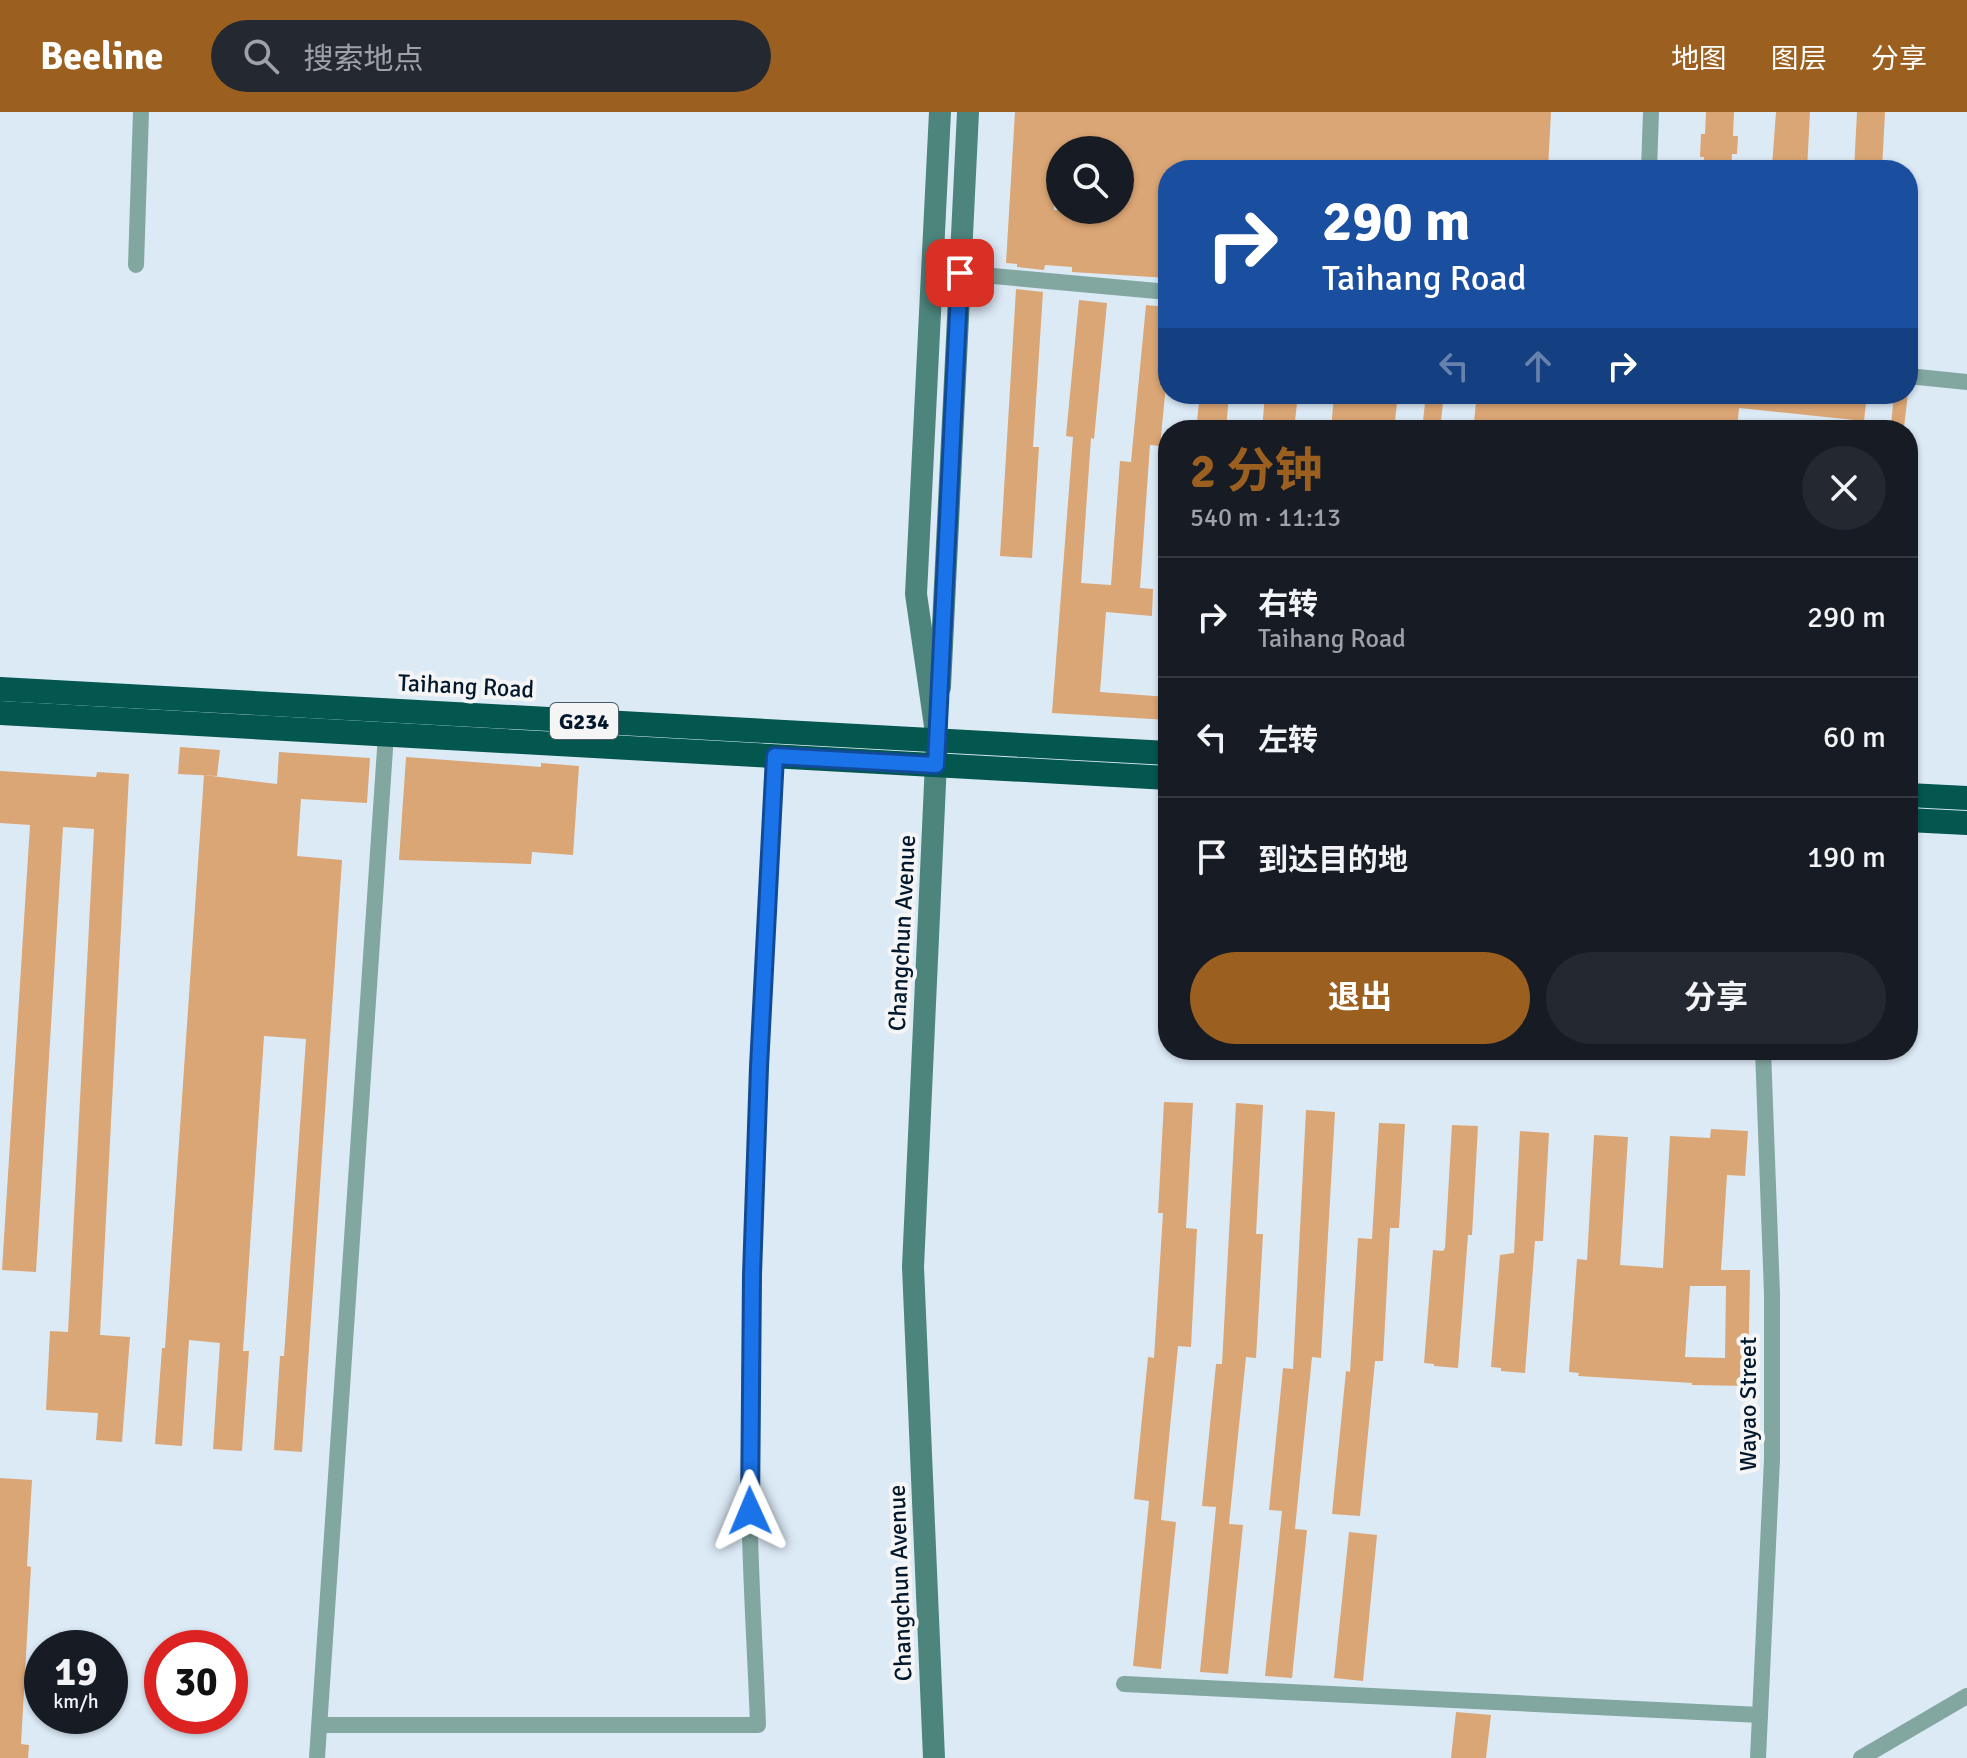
<!DOCTYPE html>
<html lang="zh">
<meta charset="utf-8">
<style>
body{margin:0;font-family:Signika,"Noto Sans SC",sans-serif;background:#242831;color:#f1f3f6;height:100vh;display:flex;flex-direction:column;font-size:30px;white-space:nowrap}
*{box-sizing:border-box;margin:0}
p{font-size:26px;color:#9ea1a6}
.icon{flex:none;width:44px;height:44px;fill:none;stroke:currentColor;stroke-width:2;stroke-linecap:round;stroke-linejoin:round}
.map{position:relative;flex:1;overflow:hidden}
.side{position:absolute;left:1158px;top:308px;width:760px;height:640px;display:flex;flex-direction:column;background:#171b24;border-radius:32px;box-shadow:0 2px 6px #0004}
.side>*{flex:none}
.guide{position:absolute;left:1158px;top:48px;width:760px;height:244px;border-radius:32px;box-shadow:0 2px 6px #0004;background:#1a4fa0;color:#fff;overflow:hidden}
.fabs{position:absolute;left:1046px;top:24px;display:grid;gap:16px}
.fabs a{display:grid;place-items:center;width:88px;height:88px;border-radius:50%;background:#171b24;box-shadow:0 2px 6px #0004;font-size:40px}
.speed{position:absolute;left:24px;top:1518px;display:flex;gap:16px;font-size:40px;font-weight:700;text-align:center}
.speed>*{display:grid;place-content:center;width:104px;height:104px;border-radius:50%;background:#171b24;box-shadow:0 2px 6px #0004;line-height:1}
.speed small{font-size:20px;font-weight:400}
.speed .limit{border:12px solid #d22;background:#fff;color:#111}
.pin{position:absolute;display:grid;place-items:center;width:68px;height:68px;color:#fff;margin:-34px;border-radius:16px;box-shadow:0 4px 12px #0006}
.me{position:absolute;width:88px;margin:-44px;rotate:359deg;stroke-linejoin:round;filter:drop-shadow(0 0 6px #0008)}
.turn{display:flex;align-items:center;gap:28px;height:168px;padding:0 32px;font-size:36px}
.turn .icon{width:104px;height:104px;stroke-width:2.5}
.turn b{display:block;font-size:56px;line-height:68px}
.lanes{display:flex;align-items:center;height:76px;padding:0 32px;background:#0003;justify-content:center;gap:40px;direction:ltr}
.lanes .off{opacity:.35}
.round{display:grid;place-items:center;flex:none;width:84px;height:84px;border-radius:42px;background:#242831}
.head{display:flex;align-items:center;justify-content:space-between;height:136px;padding:0 32px}
h1{font-size:48px;font-weight:700;line-height:60px;color:#9b601f}
.action{display:flex;gap:16px;margin-top:auto;padding:16px 32px}
.action a{flex:1;height:92px;border-radius:48px;background:#9b601f;color:#fff;font-size:32px;font-weight:700;line-height:92px;text-align:center}
.action a+a{background:#242831;color:#f1f3f6}
ul{padding:0;list-style:none}
li{display:flex;align-items:center;gap:24px;height:120px;padding:0 32px;border-top:2px solid #363941}
li div{flex:1}
li b{display:block;font-size:30px}
li em{font-style:normal}
header{display:flex;align-items:center;gap:48px;box-sizing:border-box;height:112px;padding:0 40px;background:#9b601f;color:#fff}
header strong{font-size:38px}
nav{display:flex;gap:44px;margin-inline-start:auto;font-size:28px}
.search{width:560px;height:72px;background:#242831;display:flex;align-items:center;gap:20px;box-sizing:border-box;padding:0 28px;border-radius:44px;color:#9ea1a6;font-size:30px}
.map>svg:first-child{display:block}
.building{fill:#dba675;fill-rule:evenodd}
.lines{fill:none;stroke-linecap:round;stroke-linejoin:round}
.street{stroke:#82a6a0;stroke-width:16}
.secondary{stroke:#4d857d;stroke-width:22}
.highway{stroke:#03574f;stroke-width:24}
.route-casing{stroke:#114b97;stroke-width:20}
.route{stroke:#1a73e8;stroke-width:14}
.labels{text-anchor:middle;dominant-baseline:central;stroke-width:8;stroke-linejoin:round;paint-order:stroke}
.shield{fill:#f5f5f5;stroke:#4a5a68;stroke-width:2}
.shield-label{font-size:22px;font-weight:bold;fill:#00172c}
.street-label{font-size:24px;fill:#00172c;stroke:#f5f5f5}
</style>
<header>
<strong>Beeline</strong>
<div class="search"><svg class="icon" aria-label="search" viewBox="0 0 24 24"><circle cx="10" cy="10" r="6"/><path d="M15 15l6 6"/></svg>搜索地点</div>
<nav><a>地图</a><a>图层</a><a>分享</a></nav>
</header>
<div class="map">
<svg width="1967" height="1646" viewBox="0 0 1967 1646">
<rect width="100%" height="100%" fill="#dceaf6"/>
<g class="building">
<path d="M 1015,0 L 1551,0 L 1548,58 L 1168,58 L 1168,166 L 1072,160 L 1072,155 L 1045,153 L 1044,158 L 1017,155 L 1017,152 L 1006,151 ZM 1057,38 L 1120,38 L 1120,98 L 1054,98 Z"/>
<polygon points="1706,0 1734,0 1733,24 1738,24 1737,42 1732,42 1731,58 1703,58 1704,45 1700,45 1701,22 1705,22"/>
<polygon points="1776,0 1810,0 1807,58 1776,58 1776,54 1772,54"/>
<polygon points="1857,0 1885,0 1882,58 1854,58"/>
<polygon points="1016,177 1043,180 1033,335 1039,335 1032,446 1000,444"/>
<polygon points="1079,188 1107,191 1094,327 1091,326 1081,471 1111,473 1120,349 1131,350 1146,193 1168,195 1168,253 1160,334 1150,333 1140,476 1153,477 1152,504 1106,500 1100,580 1168,585 1168,608 1052,601 1073,325 1066,324"/>
<polygon points="1200,282 1229,282 1226,318 1196,318"/>
<polygon points="1265,282 1298,282 1294,318 1262,318"/>
<polygon points="1334,282 1398,282 1394,318 1331,318"/>
<polygon points="1426,282 1444,282 1440,318 1422,318"/>
<polygon points="1477,282 1575,282 1575,284 1630,290 1630,282 1867,282 1864,309 1739,296 1737,318 1473,318"/>
<polygon points="1894,282 1908,282 1904,315 1891,313"/>
<polygon points="180,635 220,638 217,664 178,662"/>
<polygon points="279,640 370,646 367,691 301,687 297,744 342,748 302,1340 274,1338 280,1244 284,1244 306,927 264,924 243,1239 249,1239 242,1339 213,1337 220,1231 189,1228 182,1334 155,1332 162,1236 165,1236 204,663 277,672"/>
<polygon points="406,645 541,655 541,651 579,654 573,743 532,740 531,752 399,748"/>
<polygon points="0,659 96,665 97,660 129,662 100,1223 130,1225 122,1330 96,1328 98,1301 46,1298 50,1219 68,1220 94,717 63,715 36,1160 2,1158 30,713 0,711"/>
<polygon points="1164,990 1193,991 1186,1116 1197,1117 1191,1235 1178,1234 1161,1408 1176,1410 1161,1557 1133,1554 1149,1389 1134,1387 1148,1245 1154,1246 1163,1101 1158,1101"/>
<polygon points="1236,991 1263,993 1256,1122 1263,1122 1256,1246 1246,1245 1229,1412 1243,1413 1228,1562 1200,1560 1216,1395 1202,1394 1216,1252 1222,1252"/>
<polygon points="1306,998 1335,1000 1321,1246 1312,1245 1295,1417 1307,1418 1292,1566 1265,1564 1282,1399 1269,1398 1283,1256 1293,1257"/>
<polygon points="1379,1011 1405,1012 1399,1116 1390,1116 1383,1249 1375,1249 1360,1404 1332,1402 1346,1259 1350,1260 1358,1126 1372,1127"/>
<polygon points="1452,1013 1478,1014 1472,1123 1468,1123 1458,1256 1434,1254 1434,1252 1424,1251 1433,1138 1443,1139 1445,1136"/>
<path d="M 1711,1017 L 1748,1019 L 1745,1064 L 1727,1063 L 1721,1158 L 1750,1158 L 1748,1274 L 1692,1273 L 1692,1271 L 1578,1264 L 1579,1261 L 1569,1260 L 1577,1147 L 1587,1148 L 1594,1023 L 1628,1025 L 1620,1153 L 1663,1156 L 1670,1024 L 1710,1026 ZM 1690,1174 L 1726,1174 L 1725,1246 L 1685,1245 Z"/>
<polygon points="1520,1019 1549,1021 1543,1129 1535,1129 1525,1261 1501,1259 1501,1256 1491,1255 1500,1143 1514,1141"/>
<polygon points="0,1366 32,1368 27,1454 31,1455 21,1632 29,1633 28,1646 0,1646"/>
<polygon points="1349,1420 1377,1423 1363,1569 1334,1566"/>
<polygon points="1456,1600 1491,1603 1486,1646 1451,1646"/>
</g>
<g class="lines">
<g class="street">
<polyline points="1649,58 1651,0"/>
<polyline points="136,153 141,0"/>
<polyline points="960,161 1168,180"/>
<polyline points="1908,264 1967,270"/>
<polyline points="1124,1572 1760,1603"/>
<path d="M 320,1613 L 758,1613 C 755,1530 749,1447 749,1365 C 749,1124 762,884 775,644"/>
<polyline points="317,1646 386,622"/>
<polyline points="1758,1646 1772,1347 1772,1182 1763,938"/>
<polyline points="1861,1646 1967,1584"/>
</g>
<g class="secondary">
<polyline points="940,575 968,0"/>
<polyline points="934,1646 913,1155 937,628 916,482 940,0"/>
</g>
<g class="highway">
<polyline points="0,577 1168,641"/>
<polyline points="0,601 1168,666"/>
<polyline points="1908,683 1967,686"/>
<polyline points="1908,708 1967,711"/>
</g>
</g>
<g class="lines">
<defs>
<polyline id="route" points="750,1399 752,1163 759,955 775,644 936,653 960,161"/>
</defs>
<use href="#route" class="route-casing"/>
<use href="#route" class="route"/>
</g>
<g class="labels">
<rect class="shield" x="550" y="591" width="68" height="36" rx="6"/>
<g class="shield-label">
<text x="584" y="609">G234</text>
</g>
<g class="street-label">
<text transform="translate(466 574) rotate(3)">Taihang Road</text>
<text transform="translate(902 821) rotate(-87)">Changchun Avenue</text>
<text transform="translate(1748 1292) rotate(-90)">Wayao Street</text>
<text transform="translate(900 1471) rotate(-92)">Changchun Avenue</text>
</g>
</g>
</svg>
<div class="fabs">
<a><svg class="icon" aria-label="search" viewBox="0 0 24 24"><circle cx="10" cy="10" r="6"/><path d="M15 15l6 6"/></svg></a>
</div>
<div class="speed"><div>19<small>km/h</small></div><div class="limit">30</div></div>
<div class="pin" style="left:960px;top:161px;background:#d93025"><svg class="icon" aria-label="arrive" viewBox="0 0 24 24"><path d="M6 21V4h12l-3 4 3 4H6"/></svg></div>
<svg class="me" style="left:750px;top:1399px" viewBox="-20 -20 40 40"><path d="M0-17L14 15 0 8-14 15z" fill="#1a73e8" stroke="#fff" stroke-width="4"/></svg>
<div class="guide">
<div class="turn"><svg class="icon" aria-label="right" viewBox="0 0 24 24"><path d="M7 20v-9h11M14 6l5 5-5 5"/></svg><div><b>290 m</b>Taihang Road</div></div>
<div class="lanes"><svg class="icon off" aria-label="left" viewBox="0 0 24 24"><path d="M17 20v-9H6M10 6l-5 5 5 5"/></svg><svg class="icon off" aria-label="ahead" viewBox="0 0 24 24"><path d="M12 20V5M6 11l6-6 6 6"/></svg><svg class="icon" aria-label="right" viewBox="0 0 24 24"><path d="M7 20v-9h11M14 6l5 5-5 5"/></svg></div>
</div>
<section class="side">
<div class="head"><div><h1>2 分钟</h1><p>540 m · 11:13</p></div><a class="round"><svg class="icon" aria-label="close" viewBox="0 0 24 24"><path d="M6 6l12 12M18 6L6 18"/></svg></a></div>
<ul>
<li><svg class="icon" aria-label="right" viewBox="0 0 24 24"><path d="M7 20v-9h11M14 6l5 5-5 5"/></svg><div><b>右转</b><p>Taihang Road</p></div><em>290 m</em></li>
<li><svg class="icon" aria-label="left" viewBox="0 0 24 24"><path d="M17 20v-9H6M10 6l-5 5 5 5"/></svg><div><b>左转</b></div><em>60 m</em></li>
<li><svg class="icon" aria-label="arrive" viewBox="0 0 24 24"><path d="M6 21V4h12l-3 4 3 4H6"/></svg><div><b>到达目的地</b></div><em>190 m</em></li>
</ul>
<div class="action"><a>退出</a><a>分享</a></div>
</section>
</div>
